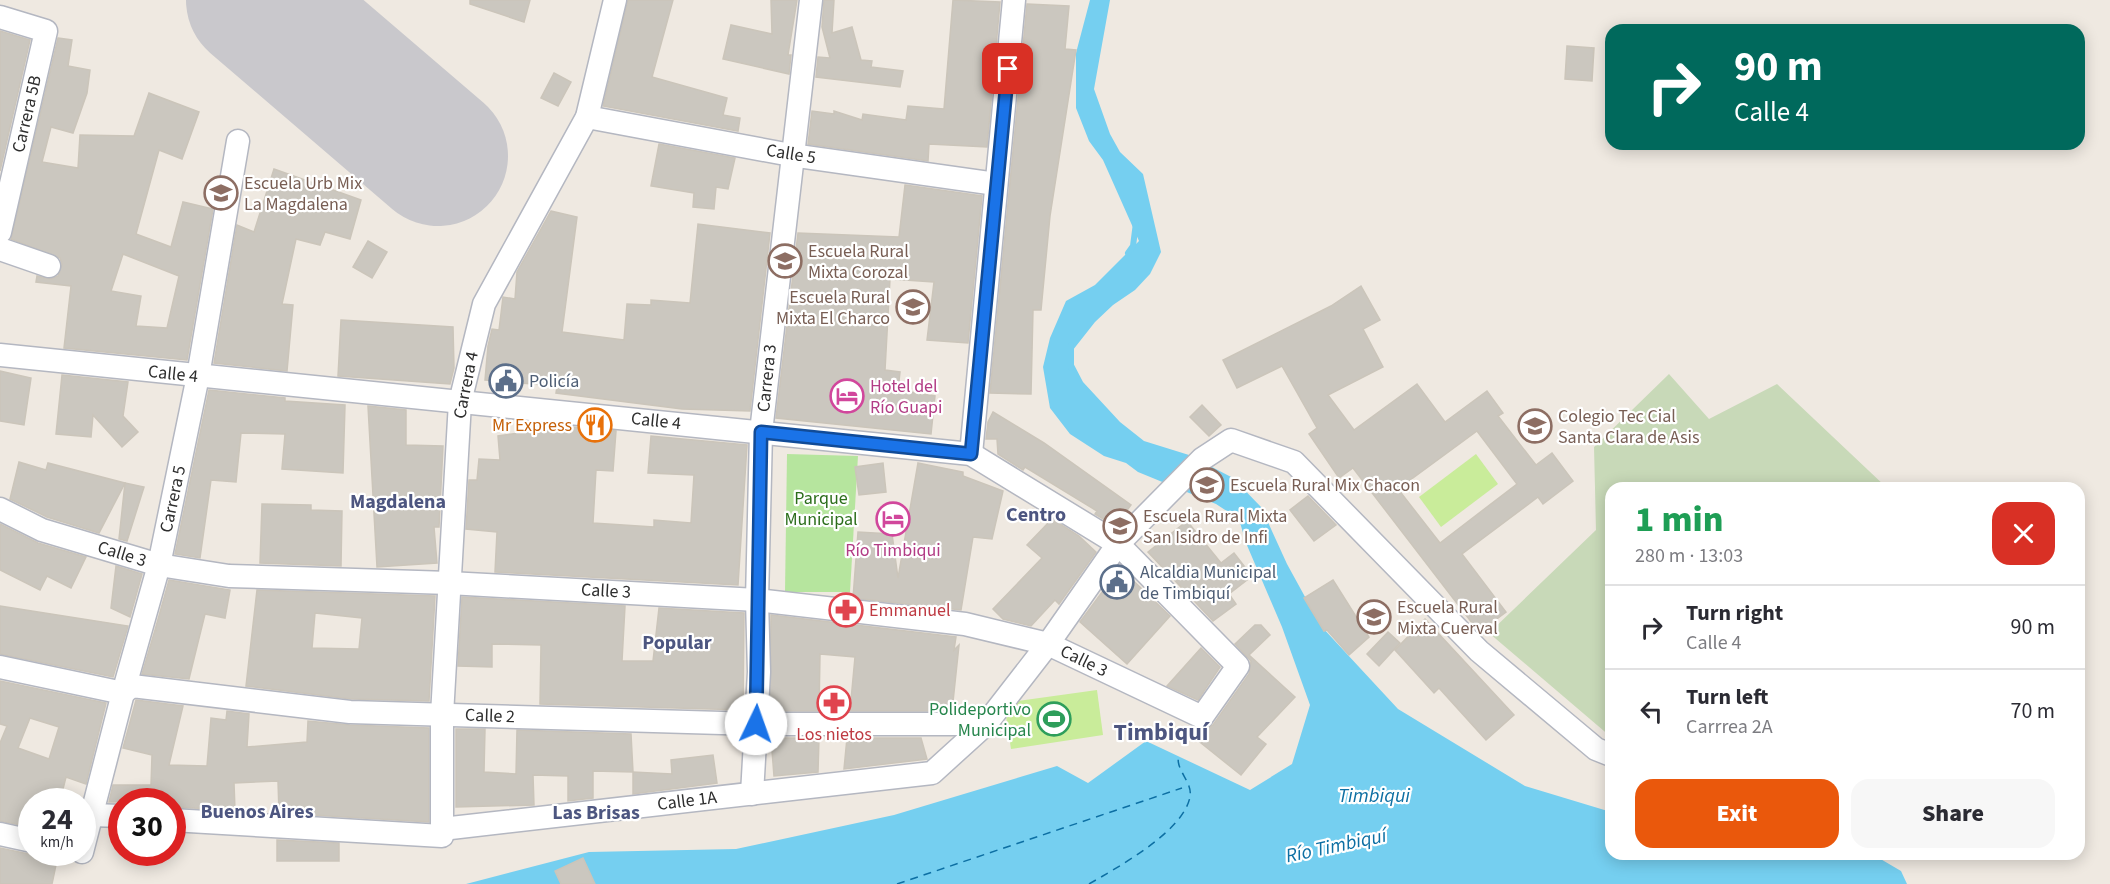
<!DOCTYPE html>
<meta charset="utf-8">
<style>
body{margin:0;font-family:"Source Sans 3",sans-serif;background:#f7f7f7;color:#2b2b33;height:100vh;display:flex;flex-direction:column;font-size:22px;white-space:nowrap}
*{box-sizing:border-box;margin:0}
p{font-size:20px;color:#7c7c81}
.icon{flex:none;width:33px;height:33px;fill:none;stroke:currentColor;stroke-width:2;stroke-linecap:round;stroke-linejoin:round}
.map{position:relative;flex:1;overflow:hidden}
.sheet{position:absolute;left:1605px;top:482px;width:480px;height:378px;display:flex;flex-direction:column;background:#fff;border-radius:18px;box-shadow:0 3px 15px #0003}
.sheet>*{flex:none}
.guide{position:absolute;left:1605px;top:24px;width:480px;height:126px;border-radius:18px;box-shadow:0 3px 15px #0003;background:#00695c;color:#fff;overflow:hidden}
.speed{position:absolute;left:18px;top:788px;display:flex;gap:12px;font-size:30px;font-weight:700;text-align:center}
.speed>*{display:grid;place-content:center;width:78px;height:78px;border-radius:50%;background:#fff;box-shadow:0 3px 15px #0003;line-height:1}
.speed small{font-size:15px;font-weight:400}
.speed .limit{border:9px solid #d22;background:#fff;color:#111}
.pin{position:absolute;display:grid;place-items:center;width:51px;height:51px;color:#fff;margin:-26px;border-radius:12px;box-shadow:0 3px 9px #0006}
.me{position:absolute;width:66px;margin:-33px;rotate:3deg;stroke-linejoin:round;filter:drop-shadow(0 0 4px #0008)}
.turn{display:flex;align-items:center;gap:21px;height:126px;padding:0 30px;font-size:27px}
.turn .icon{width:78px;height:78px;stroke-width:2.5}
.turn b{display:block;font-size:42px;line-height:51px}
.round{display:grid;place-items:center;flex:none;width:63px;height:63px;border-radius:18px;background:#f7f7f7}
.head{display:flex;align-items:center;justify-content:space-between;height:102px;padding:0 30px}
h1{font-size:36px;font-weight:800;line-height:45px;color:#1e9e55}
.primary-button{display:flex;gap:12px;margin-top:auto;padding:12px 30px}
.primary-button a{flex:1;height:69px;border-radius:18px;background:#ea580c;color:#fff;font-size:24px;font-weight:800;line-height:69px;text-align:center}
.primary-button a+a{background:#f7f7f7;color:#2b2b33}
ul{padding:0;list-style:none}
li{display:flex;align-items:center;gap:18px;height:84px;padding:0 30px;border-top:2px solid #e1e1e2}
li div{flex:1}
li b{display:block;font-size:22px}
li em{font-style:normal}
.map>svg:first-child{display:block}
.green{fill:#b6e59e}
.cemetery{fill:#c8d9b8}
.pitch{fill:#c9ec9a}
.water{fill:#75cff0}
.lines{fill:none;stroke-linecap:round;stroke-linejoin:round}
.stream{stroke:#75cff0;stroke-width:6}
.ferry{stroke:#0d6fa3;stroke-width:1.5;stroke-dasharray:8 6;stroke-linecap:butt}
.runway{stroke:#c9c8cc;stroke-width:140}
.building{fill:#cbc7bf;stroke:#cbc5ba;stroke-width:1.5;fill-rule:evenodd}
.street-casing{stroke:#b4b7c1;stroke-width:25}
.street{stroke:#fff;stroke-width:22}
.route-casing{stroke:#114b97;stroke-width:15}
.route{stroke:#1a73e8;stroke-width:10}
.labels{text-anchor:middle;dominant-baseline:central;stroke-width:4.5;stroke-linejoin:round;paint-order:stroke}
.street-label{font-size:18px;fill:#2e2e2e;stroke:#fff}
.education-label{font-size:18px;fill:#785e54;stroke:#fff;text-anchor:start}
.service-label{font-size:18px;fill:#4e5e75;stroke:#fff;text-anchor:start}
.hotel-label{font-size:18px;fill:#b23c85;stroke:#fff;text-anchor:start}
.food-label{font-size:18px;fill:#c56008;stroke:#fff;text-anchor:end}
.park-label{font-size:18px;fill:#2c6e1b;stroke:#fff}
.health-label{font-size:18px;fill:#be3a42;stroke:#fff;text-anchor:start}
.leisure-label{font-size:18px;fill:#27864d;stroke:#fff;text-anchor:end}
.neighbourhood-label{font-size:20px;font-weight:bold;fill:#4d5680;stroke:#fff}
.water-label{font-size:20px;font-style:italic;fill:#0d6fa3;stroke:#fff}
.district-label{font-size:24px;font-weight:bold;fill:#4d5680;stroke:#fff}
</style>
<div class="map">
<svg width="2110" height="884" viewBox="0 0 2110 884">
<rect width="100%" height="100%" fill="#efe9e1"/>
<polygon class="green" points="787,454 858,456 850,592 785,592"/>
<polygon class="cemetery" points="1669,374 1709,419 1777,384 1886,487 1611,488 1611,737 1489,633 1596,530 1594,447"/>
<g class="pitch">
<polygon points="1476,454 1498,484 1441,527 1419,497"/>
<polygon points="1097,690 1103,735 1011,749 1004,703"/>
</g>
<polygon class="water" points="1090,0 1110,0 1094,89 1110,134 1120,152 1143,174 1161,252 1150,274 1135,290 1113,305 1095,322 1069,355 1083,382 1120,422 1144,441 1189,455 1233,478 1261,507 1287,564 1321,626 1398,709 1525,786 1611,812 1611,854 1872,854 1901,871 1907,884 466,884 589,852 736,849 894,815 1057,766 1088,783 1146,741 1250,790 1292,764 1310,705 1282,627 1246,543 1239,519 1216,504 1138,472 1126,463 1104,456 1070,434 1050,408 1043,367 1050,338 1066,301 1095,285 1139,241 1103,160 1089,141 1076,108 1076,53"/>
<g class="lines">
<g class="stream">
<polyline points="1128,253 1133,246 1136,223"/>
<polyline points="1071,345 1071,368"/>
</g>
<g class="ferry">
<polyline points="897,884 1182,788"/>
<path d="M 1089,884 C 1118,867 1183,832 1190,797 C 1193,781 1174,770 1179,754"/>
</g>
<polyline class="runway" points="256,0 438,156"/>
</g>
<g class="building">
<polygon points="470,0 530,0 524,22 470,4"/>
<polygon points="628,0 673,0 652,77 727,98 723,115 740,118 738,131 603,106"/>
<polygon points="771,0 797,0 788,55 791,55 789,74 723,59 731,25 772,34"/>
<polygon points="824,0 834,0 832,33 852,27 861,60 872,61 871,67 903,71 900,87 816,77 818,57 830,58 822,27"/>
<polygon points="953,0 1000,2 987,147 929,144 928,161 808,144 812,111 834,114 834,111 862,120 863,114 906,120 908,106 944,109"/>
<polygon points="1027,4 1069,6 1065,49 1076,50 1050,216 1041,310 1033,310 1031,394 990,393"/>
<polygon points="0,31 30,40 0,171"/>
<path d="M 58,38 L 72,40 L 68,66 L 90,70 L 87,93 L 73,133 L 51,127 L 42,162 L 78,168 L 80,135 L 134,136 L 149,93 L 199,112 L 182,159 L 159,150 L 136,234 L 171,247 L 183,202 L 213,209 L 187,360 L 64,348 L 71,286 L 36,282 L 37,276 L 51,279 L 58,276 L 62,264 L 60,258 L 11,239 ZM 123,254 L 179,276 L 167,328 L 136,326 L 141,296 L 111,291 Z"/>
<polygon points="1567,46 1594,48 1592,81 1565,79"/>
<polygon points="554,73 571,82 558,106 541,98"/>
<polygon points="659,144 735,158 728,189 716,187 714,209 693,207 694,193 651,186"/>
<polygon points="274,169 361,200 350,239 325,232 320,245 296,239 282,304 293,305 287,371 214,363 237,225 254,232"/>
<polygon points="905,185 982,196 968,343 927,340 934,282 890,279 885,370 900,372 898,390 935,396 931,434 776,418 798,233 899,237"/>
<polygon points="551,211 577,217 562,332 624,340 627,304 651,305 651,300 690,303 698,224 770,233 750,411 682,409 556,393 557,386 485,380 488,346 492,329 499,330 503,297 515,299 517,272"/>
<polygon points="368,241 387,252 372,278 353,267"/>
<path d="M 1361,286 L 1380,320 L 1363,329 L 1383,367 L 1328,395 L 1354,430 L 1417,384 L 1445,422 L 1487,391 L 1503,413 L 1498,416 L 1536,465 L 1552,453 L 1573,481 L 1543,504 L 1538,497 L 1462,554 L 1506,612 L 1479,632 L 1353,468 L 1339,478 L 1309,434 L 1317,428 L 1282,366 L 1237,388 L 1223,360 L 1331,306 ZM 1477,431 L 1517,484 L 1440,543 L 1398,489 Z"/>
<polygon points="341,320 453,327 454,368 450,384 338,376"/>
<polygon points="0,371 31,378 24,425 0,421"/>
<polygon points="62,375 128,382 123,416 138,432 122,447 93,415 91,437 56,434"/>
<polygon points="209,390 285,398 285,401 345,405 343,473 282,469 285,434 241,433 236,482 211,480 200,558 175,554"/>
<polygon points="1202,405 1221,425 1209,436 1190,417"/>
<polygon points="368,406 406,410 406,445 443,446 439,527 434,527 437,563 377,567"/>
<polygon points="993,412 1044,443 1131,505 1115,526 1095,514 1097,511 1025,467 1023,470 998,454 997,439 986,439 988,422"/>
<polygon points="528,423 616,431 613,471 596,470 593,523 654,527 654,520 691,523 694,475 648,473 651,436 747,445 738,585 495,572 497,532 466,529 469,480 477,480 479,459 500,460 498,436 527,432"/>
<polygon points="19,462 46,470 48,463 125,483 99,533 47,517 10,499"/>
<polygon points="883,463 886,492 859,495 855,467"/>
<polygon points="918,463 963,472 963,476 1003,491 992,539 973,537 961,610 853,598 858,532 892,534 898,578"/>
<polygon points="125,483 144,487 127,541 119,539"/>
<polygon points="1308,496 1336,525 1314,541 1290,510"/>
<polygon points="262,504 311,505 311,510 342,511 341,566 260,563"/>
<polygon points="1052,519 1079,536 1096,552 1059,604 1055,600 1031,626 1003,619 993,609 1042,558 1027,545"/>
<polygon points="1187,521 1221,563 1234,553 1252,576 1229,594 1236,604 1213,621 1148,552"/>
<polygon points="0,524 38,543 86,557 71,588 47,576 40,590 0,570"/>
<polygon points="116,566 142,574 130,617 111,608"/>
<polygon points="1120,568 1170,616 1127,664 1080,622"/>
<polygon points="169,580 230,590 225,618 205,614 189,679 142,674 155,630 157,631 155,630"/>
<polygon points="1333,580 1369,637 1349,655 1327,630 1324,631 1304,598"/>
<path d="M 257,590 L 435,596 L 429,701 L 351,699 L 246,686 ZM 315,613 L 362,618 L 359,649 L 312,648 Z"/>
<polygon points="462,597 625,606 622,661 653,661 659,608 744,613 743,710 540,704 541,645 492,644 492,667 458,666"/>
<polygon points="0,606 128,626 113,677 0,654"/>
<polygon points="771,615 956,637 954,650 959,645 952,711 850,711 855,657 820,654 819,711 770,711"/>
<polygon points="1425,619 1514,715 1486,740 1439,688 1434,693 1395,650"/>
<polygon points="1255,625 1261,625 1270,635 1249,655 1295,697 1257,737 1266,744 1241,775 1191,735 1196,729 1203,730 1213,725 1249,674 1251,661 1235,644"/>
<polygon points="1388,632 1400,643 1379,666 1367,654"/>
<polygon points="1201,648 1220,667 1198,700 1167,686"/>
<path d="M 0,681 L 106,703 L 86,784 L 66,777 L 60,801 L 32,801 L 32,827 L 0,821 L 0,743 L 7,726 L 0,724 ZM 30,718 L 59,727 L 49,759 L 18,748 Z"/>
<polygon points="136,700 183,706 169,765 207,766 211,718 226,720 227,711 249,714 247,747 307,742 308,721 350,725 429,728 429,822 279,813 278,781 234,783 235,810 172,807 172,801 109,802 113,785 151,785 152,755 123,748"/>
<polygon points="456,729 485,729 484,772 516,774 517,730 631,734 633,772 593,771 593,798 568,801 568,776 533,775 534,805 456,807"/>
<polygon points="771,738 819,738 818,772 774,776"/>
<polygon points="847,738 921,738 927,759 844,769"/>
<polygon points="713,755 717,783 633,794 633,772 672,774 671,760"/>
<polygon points="277,840 339,843 339,861 277,861"/>
<polygon points="0,848 57,860 52,884 0,884"/>
<polygon points="583,858 595,884 561,884 555,871"/>
</g>
<g class="lines">
<defs>
<g id="street">
<polyline points="0,17 46,31 0,232"/>
<polyline points="587,117 791,155 996,184"/>
<polyline points="0,249 49,266"/>
<polyline points="0,355 971,454 1118,544 1238,666 1202,717 1048,644 965,624 757,600 449,583 229,576 159,565 42,530 0,509"/>
<polyline points="971,454 1014,0"/>
<polyline points="0,667 123,693 132,686 350,712 756,724 986,724"/>
<polyline points="752,794 759,672 757,600 761,432 811,0"/>
<polyline points="90,815 122,816"/>
<polyline points="172,820 442,836 442,715 460,402 484,304 587,117 615,0"/>
<polyline points="442,829 932,773 986,724 1048,644 1118,544 1202,459 1231,440 1294,462 1479,651 1596,749 1611,755"/>
<polyline points="0,834 32,841"/>
<polyline points="82,852 123,693 159,565 198,376 238,141"/>
</g>
</defs>
<use href="#street" class="street-casing"/>
<use href="#street" class="street"/>
</g>
<g class="lines">
<defs>
<polyline id="route" points="756,724 761,432 971,454 1008,69"/>
</defs>
<use href="#route" class="route-casing"/>
<use href="#route" class="route"/>
</g>
<defs>
<symbol id="school-ring" viewBox="-11 -11 22 22"><circle r="9.5" fill="#fff" stroke="#8d6e63" stroke-width="1.5"/><path d="M0-5L7-2L0 1L-7-2ZM-4 1L0 2.5L4 1V4Q0 6-4 4Z" fill="#8d6e63"/></symbol>
<symbol id="civic-ring" viewBox="-11 -11 22 22"><circle r="9.5" fill="#fff" stroke="#5c6f8a" stroke-width="1.5"/><path d="M-.6-6.5H3V-4.5H.6V-3L4-1V1h2V6H-6V1h2V-1L-.6-3ZM-1.2 2.5V6h2.4V2.5Z" fill="#5c6f8a"/></symbol>
<symbol id="hotel-ring" viewBox="-11 -11 22 22"><circle r="9.5" fill="#fff" stroke="#d1479c" stroke-width="1.5"/><path d="M-6-4.5h1.5V1H6V5H4.5V3h-9V5H-6ZM-4 0a1.8 1.8 0 1 1 3.6 0ZM.5 0V-2.5h3Q6-2.5 6 0Z" fill="#d1479c"/></symbol>
<symbol id="restaurant-ring" viewBox="-11 -11 22 22"><circle r="9.5" fill="#fff" stroke="#e8710a" stroke-width="1.5"/><path d="M-5-6h1v4h1v-4h1v4h1v-4h1v5L-1.5 .5V6h-2V.5L-5-1ZM5-6V6H3V1.5H1.5Q1.5-4 5-6Z" fill="#e8710a"/></symbol>
<symbol id="pharmacy-ring" viewBox="-11 -11 22 22"><circle r="9.5" fill="#fff" stroke="#e0444e" stroke-width="1.5"/><path d="M-2-6h4v4h4v4h-4v4h-4v-4h-4v-4h4Z" fill="#e0444e"/></symbol>
<symbol id="stadium-ring" viewBox="-11 -11 22 22"><circle r="9.5" fill="#fff" stroke="#2e9e5b" stroke-width="1.5"/><path d="M0-5a6.5 5 0 1 0 0 10a6.5 5 0 1 0 0-10ZM-3.5-1.8h7v3.6h-7Z" fill="#2e9e5b"/></symbol>
</defs>
<g fill-rule="evenodd">
<use href="#school-ring" x="202" y="174" width="38" height="38"/>
<use href="#school-ring" x="766" y="242" width="38" height="38"/>
<use href="#school-ring" x="894" y="288" width="38" height="38"/>
<use href="#civic-ring" x="487" y="362" width="38" height="38"/>
<use href="#hotel-ring" x="828" y="377" width="38" height="38"/>
<use href="#restaurant-ring" x="576" y="406" width="38" height="38"/>
<use href="#school-ring" x="1516" y="407" width="38" height="38"/>
<use href="#school-ring" x="1188" y="466" width="38" height="38"/>
<use href="#hotel-ring" x="874" y="500" width="38" height="38"/>
<use href="#school-ring" x="1101" y="507" width="38" height="38"/>
<use href="#civic-ring" x="1098" y="563" width="38" height="38"/>
<use href="#pharmacy-ring" x="827" y="591" width="38" height="38"/>
<use href="#school-ring" x="1355" y="598" width="38" height="38"/>
<use href="#pharmacy-ring" x="815" y="684" width="38" height="38"/>
<use href="#stadium-ring" x="1035" y="700" width="38" height="38"/>
</g>
<g class="labels">
<g class="street-label">
<text transform="translate(27 114) rotate(-77)">Carrera 5B</text>
<text transform="translate(791 154) rotate(9)">Calle 5</text>
<text transform="translate(173 374) rotate(6)">Calle 4</text>
<text transform="translate(767 378) rotate(-84)">Carrera 3</text>
<text transform="translate(466 385) rotate(-79)">Carrera 4</text>
<text transform="translate(656 421) rotate(6)">Calle 4</text>
<text transform="translate(173 499) rotate(-78)">Carrera 5</text>
<text transform="translate(122 554) rotate(17)">Calle 3</text>
<text transform="translate(606 591) rotate(3)">Calle 3</text>
<text transform="translate(1084 661) rotate(26)">Calle 3</text>
<text transform="translate(490 716) rotate(2)">Calle 2</text>
<text transform="translate(687 801) rotate(-7)">Calle 1A</text>
</g>
<g class="education-label">
<text x="244" y="183">Escuela Urb Mix<tspan x="244" dy="21">La Magdalena</tspan></text>
<text x="808" y="251">Escuela Rural<tspan x="808" dy="21">Mixta Corozal</tspan></text>
<text x="890" y="297" text-anchor="end">Escuela Rural<tspan x="890" dy="21">Mixta El Charco</tspan></text>
<text x="1558" y="416">Colegio Tec Cial<tspan x="1558" dy="21">Santa Clara de Asis</tspan></text>
<text x="1230" y="485">Escuela Rural Mix Chacon</text>
<text x="1143" y="516">Escuela Rural Mixta<tspan x="1143" dy="21">San Isidro de Infi</tspan></text>
<text x="1397" y="607">Escuela Rural<tspan x="1397" dy="21">Mixta Cuerval</tspan></text>
</g>
<g class="service-label">
<text x="529" y="381">Policía</text>
<text x="1140" y="572">Alcaldia Municipal<tspan x="1140" dy="21">de Timbiquí</tspan></text>
</g>
<g class="hotel-label">
<text x="870" y="386">Hotel del<tspan x="870" dy="21">Río Guapi</tspan></text>
<text x="893" y="550" text-anchor="middle">Río Timbiqui</text>
</g>
<g class="food-label">
<text x="572" y="425">Mr Express</text>
</g>
<g class="park-label">
<text x="821" y="498">Parque<tspan x="821" dy="21">Municipal</tspan></text>
</g>
<g class="health-label">
<text x="869" y="610">Emmanuel</text>
<text x="834" y="734" text-anchor="middle">Los nietos</text>
</g>
<g class="leisure-label">
<text x="1031" y="709">Polideportivo<tspan x="1031" dy="21">Municipal</tspan></text>
</g>
<g class="neighbourhood-label">
<text x="398" y="502">Magdalena</text>
<text x="1036" y="515">Centro</text>
<text x="677" y="643">Popular</text>
<text x="257" y="812">Buenos Aires</text>
<text x="596" y="813">Las Brisas</text>
</g>
<g class="water-label">
<text x="1374" y="796">Timbiqui</text>
<text transform="translate(1336 846) rotate(-12)">Río Timbiquí</text>
</g>
<g class="district-label">
<text x="1161" y="732">Timbiquí</text>
</g>
</g>
</svg>
<div class="speed"><div>24<small>km/h</small></div><div class="limit">30</div></div>
<div class="pin" style="left:1008px;top:69px;background:#d93025"><svg class="icon" aria-label="arrive" viewBox="0 0 24 24"><path d="M6 21V4h12l-3 4 3 4H6"/></svg></div>
<svg class="me" style="left:756px;top:724px" viewBox="-20 -20 40 40"><circle r="19" fill="#fff"/><path d="M0-13L10 11 0 6-10 11z" fill="#1a73e8"/></svg>
<div class="guide">
<div class="turn"><svg class="icon" aria-label="right" viewBox="0 0 24 24"><path d="M7 20v-9h11M14 6l5 5-5 5"/></svg><div><b>90 m</b>Calle 4</div></div>
</div>
<section class="sheet">
<div class="head"><div><h1>1 min</h1><p>280 m · 13:03</p></div><a class="round" style="background:#d93025;color:#fff"><svg class="icon" aria-label="close" viewBox="0 0 24 24"><path d="M6 6l12 12M18 6L6 18"/></svg></a></div>
<ul>
<li><svg class="icon" aria-label="right" viewBox="0 0 24 24"><path d="M7 20v-9h11M14 6l5 5-5 5"/></svg><div><b>Turn right</b><p>Calle 4</p></div><em>90 m</em></li>
<li><svg class="icon" aria-label="left" viewBox="0 0 24 24"><path d="M17 20v-9H6M10 6l-5 5 5 5"/></svg><div><b>Turn left</b><p>Carrrea 2A</p></div><em>70 m</em></li>
</ul>
<div class="primary-button"><a>Exit</a><a>Share</a></div>
</section>
</div>
